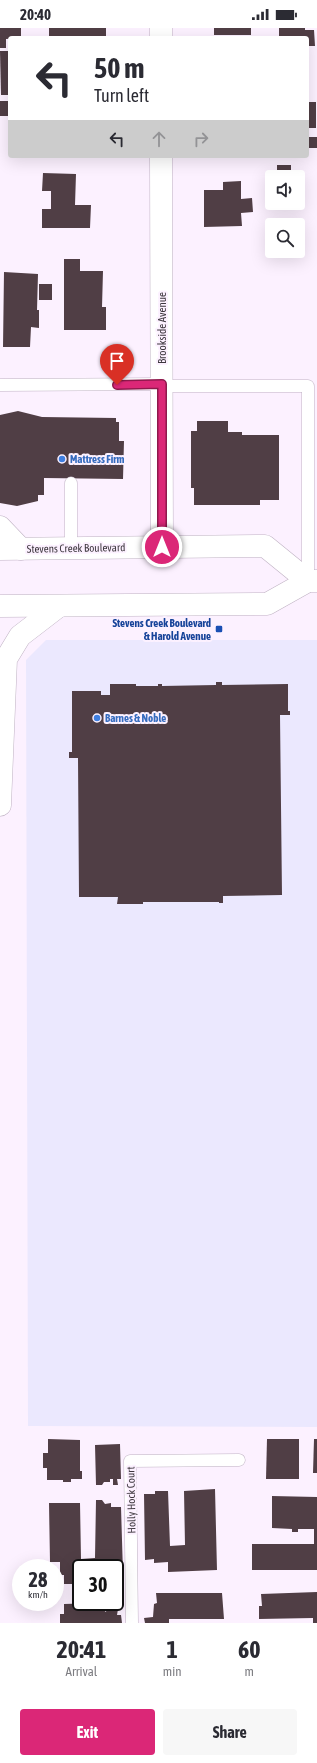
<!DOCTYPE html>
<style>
body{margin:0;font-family:"Asap Condensed",sans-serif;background:#f7f7f7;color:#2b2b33;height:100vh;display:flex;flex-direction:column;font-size:15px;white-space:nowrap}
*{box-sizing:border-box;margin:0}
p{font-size:13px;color:#7c7c81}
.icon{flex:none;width:22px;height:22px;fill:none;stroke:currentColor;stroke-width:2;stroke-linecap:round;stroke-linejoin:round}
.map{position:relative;height:1595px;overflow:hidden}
.sheet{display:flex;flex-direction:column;background:#fff;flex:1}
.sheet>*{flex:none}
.guide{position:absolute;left:8px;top:8px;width:301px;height:122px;border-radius:4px;box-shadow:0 4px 16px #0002;background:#fff;color:#2b2b33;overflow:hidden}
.fabs{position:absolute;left:265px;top:142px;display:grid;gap:8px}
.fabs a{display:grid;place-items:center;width:40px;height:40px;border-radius:4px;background:#fff;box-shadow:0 4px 16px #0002;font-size:20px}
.speed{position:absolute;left:12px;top:1531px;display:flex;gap:8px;font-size:20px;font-weight:700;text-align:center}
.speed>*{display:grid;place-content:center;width:52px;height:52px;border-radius:50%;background:#fff;box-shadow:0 4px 16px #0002;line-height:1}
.speed small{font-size:10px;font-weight:400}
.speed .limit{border:2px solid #111;border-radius:6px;background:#fff;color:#111}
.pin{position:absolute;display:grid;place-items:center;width:34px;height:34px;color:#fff;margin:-41px -17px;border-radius:50% 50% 50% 0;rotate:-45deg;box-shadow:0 0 4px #0007}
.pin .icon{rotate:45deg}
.me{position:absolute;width:44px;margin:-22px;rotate:0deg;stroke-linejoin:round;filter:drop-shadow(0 0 3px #0008)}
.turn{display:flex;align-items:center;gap:14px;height:84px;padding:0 20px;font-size:18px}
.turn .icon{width:52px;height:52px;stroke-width:2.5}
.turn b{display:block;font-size:28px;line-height:34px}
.lanes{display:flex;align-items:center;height:38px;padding:0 20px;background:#0003;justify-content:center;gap:20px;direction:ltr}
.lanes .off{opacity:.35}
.eta{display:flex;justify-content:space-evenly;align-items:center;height:68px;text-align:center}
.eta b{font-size:24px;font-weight:700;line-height:28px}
.cta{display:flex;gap:8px;margin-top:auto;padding:8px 20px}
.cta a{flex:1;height:46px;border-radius:4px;background:#db2777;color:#fff;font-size:16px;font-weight:700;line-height:46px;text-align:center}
.cta a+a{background:#f7f7f7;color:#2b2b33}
.status{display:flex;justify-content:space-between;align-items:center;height:28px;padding:0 20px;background:#fff;direction:ltr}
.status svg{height:11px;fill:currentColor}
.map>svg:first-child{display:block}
.commercial{fill:#ebe8fe}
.building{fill:#503e45}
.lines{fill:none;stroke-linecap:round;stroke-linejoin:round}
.lane-casing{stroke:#bfb2c3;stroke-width:13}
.street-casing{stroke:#bfb2c3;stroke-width:23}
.primary-casing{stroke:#bfb2c3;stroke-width:23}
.highway-casing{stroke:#bfb2c3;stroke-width:23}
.lane{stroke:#fff;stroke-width:12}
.street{stroke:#fff;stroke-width:22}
.primary{stroke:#fff;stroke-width:22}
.highway{stroke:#fff;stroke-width:22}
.route-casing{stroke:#8e194d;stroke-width:10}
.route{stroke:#db2777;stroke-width:7}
.shop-dot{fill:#3f7fe0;stroke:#fcf1ff;stroke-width:1.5}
.transit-dot{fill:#1a4fb4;stroke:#fcf1ff;stroke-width:1.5}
.labels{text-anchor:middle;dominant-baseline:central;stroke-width:4;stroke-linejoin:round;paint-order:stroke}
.street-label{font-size:11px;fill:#3d373e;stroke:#fcf1ff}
.shop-label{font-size:11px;font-weight:bold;fill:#366cbe;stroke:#fcf1ff;text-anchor:start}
.transit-label{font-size:11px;font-weight:bold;fill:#164399;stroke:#fcf1ff;text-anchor:end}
</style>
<div class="status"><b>20:40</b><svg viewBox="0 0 49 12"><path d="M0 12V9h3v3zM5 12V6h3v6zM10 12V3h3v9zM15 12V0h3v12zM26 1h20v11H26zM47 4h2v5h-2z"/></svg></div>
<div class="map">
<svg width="317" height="1595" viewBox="0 0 317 1595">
<rect width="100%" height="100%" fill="#fcf1ff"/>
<polygon class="commercial" points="46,612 317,612 317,1399 28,1398 26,632"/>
<g class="building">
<polygon points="0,0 21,0 21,10 6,11 6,20 0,20"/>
<rect x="49" y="0" width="57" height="10"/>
<rect x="214" y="0" width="37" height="7"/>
<polygon points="279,0 305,0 305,2 314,2 315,18 307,18 307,10 279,10"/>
<polygon points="0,23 10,23 10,67 1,67"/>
<rect x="0" y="73" width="10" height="15"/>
<rect x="307" y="74" width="9" height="26"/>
<rect x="309" y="109" width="8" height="11"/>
<rect x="277" y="137" width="14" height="12"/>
<polygon points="43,145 76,146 75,177 91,177 90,200 42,200 42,181 51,181 51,163 42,163"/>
<polygon points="241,153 241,171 252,170 253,184 241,185 242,198 204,199 204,162 223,162 223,154"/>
<polygon points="64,231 80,231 80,243 103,243 102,279 106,279 106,302 64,302"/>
<polygon points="4,244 38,246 37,282 39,282 39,300 31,299 30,319 3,319"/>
<rect x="39" y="256" width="13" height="16"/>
<polygon points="18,383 42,389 116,390 116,394 119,394 119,413 124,413 123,451 44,450 44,467 38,467 38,473 17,478 0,475 0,387"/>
<polygon points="197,393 228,393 228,404 242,404 242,407 279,407 279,472 260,472 260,477 194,477 194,460 191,460 191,403 197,403"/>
<polygon points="216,654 222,654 222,657 288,656 288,683 290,683 290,687 280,687 282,867 223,868 223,875 219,875 219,874 143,874 143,876 117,876 118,869 79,869 78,730 69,730 69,724 72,724 72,663 101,663 101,667 110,667 110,656 136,656 136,658 158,658 158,656 162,656 162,658 216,657"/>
<polygon points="48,1411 80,1412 80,1443 82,1443 82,1451 71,1451 71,1454 63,1454 63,1452 47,1452 47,1440 43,1440 43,1425 48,1425"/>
<polygon points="267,1411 299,1411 299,1451 266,1451"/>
<polygon points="314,1411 317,1411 317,1445 313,1445"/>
<polygon points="120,1416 121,1451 117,1451 118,1457 113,1457 113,1451 110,1451 110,1454 104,1454 102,1457 96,1457 95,1417"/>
<polygon points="215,1461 217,1542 168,1544 168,1534 154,1535 154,1531 145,1532 144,1466 155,1466 155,1463 168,1463 170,1518 185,1517 184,1463"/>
<polygon points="272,1468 317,1469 317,1542 252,1542 252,1516 314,1516 314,1501 298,1501 298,1504 292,1504 292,1501 272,1500"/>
<polygon points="96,1472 102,1472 105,1476 111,1475 111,1479 121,1479 123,1545 118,1545 118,1551 115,1551 115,1540 81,1540 81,1556 64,1556 64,1547 60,1547 60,1534 50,1534 49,1475 80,1475 81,1531 95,1530"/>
<polygon points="317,1564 317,1595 313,1595 313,1590 259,1591 259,1578 262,1578 261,1566"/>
<polygon points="156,1565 222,1565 224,1591 169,1591 169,1595 145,1595 144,1590 153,1589 154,1576 157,1575"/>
<polygon points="98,1575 98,1581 102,1581 106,1584 107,1579 118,1581 117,1587 121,1587 122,1595 60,1595 60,1586 64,1586 64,1576"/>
</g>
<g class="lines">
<defs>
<g id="lane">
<polyline points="1,357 162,356"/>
<polyline points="162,358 308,358 308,553"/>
<polyline points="71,455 71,520"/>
<polyline points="132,1595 130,1433 239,1432"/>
</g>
<g id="street">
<polyline points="161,0 161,10"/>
<polyline points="161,128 162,519"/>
</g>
<g id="primary">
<polyline points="0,521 265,518 308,553"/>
<polyline points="0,578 267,576 308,553 317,553"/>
</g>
<g id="highway">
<polyline points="0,499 21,521"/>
<polyline points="0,777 6,631 20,608 59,578"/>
</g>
</defs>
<use href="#lane" class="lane-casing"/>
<use href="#street" class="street-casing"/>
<use href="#primary" class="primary-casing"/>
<use href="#highway" class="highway-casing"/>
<use href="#lane" class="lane"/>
<use href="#street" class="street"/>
<use href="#primary" class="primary"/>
<use href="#highway" class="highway"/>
</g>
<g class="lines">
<defs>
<polyline id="route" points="117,357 162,356 162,519"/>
</defs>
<use href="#route" class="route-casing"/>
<use href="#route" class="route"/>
</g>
<g class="shop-dot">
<circle cx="62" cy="431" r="4"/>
<circle cx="97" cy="690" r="4"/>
</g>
<rect class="transit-dot" x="215" y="597" width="8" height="8" rx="2"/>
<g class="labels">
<g class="street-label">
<text transform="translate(162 300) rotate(-90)">Brookside Avenue</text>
<text transform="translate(76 520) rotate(-1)">Stevens Creek Boulevard</text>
<text transform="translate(131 1472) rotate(-91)">Holly Hock Court</text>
</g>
<g class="shop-label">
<text x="70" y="431">Mattress Firm</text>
<text x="105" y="690">Barnes &amp; Noble</text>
</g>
<g class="transit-label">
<text x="211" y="595">Stevens Creek Boulevard<tspan x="211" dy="13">&amp; Harold Avenue</tspan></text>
</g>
</g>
</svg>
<div class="fabs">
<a><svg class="icon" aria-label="sound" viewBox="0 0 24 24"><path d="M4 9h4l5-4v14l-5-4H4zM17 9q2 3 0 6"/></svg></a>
<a><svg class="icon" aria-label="search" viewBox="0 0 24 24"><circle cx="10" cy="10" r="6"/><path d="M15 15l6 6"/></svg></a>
</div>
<div class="speed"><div>28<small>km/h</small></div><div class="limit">30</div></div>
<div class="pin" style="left:117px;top:357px;background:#d93025"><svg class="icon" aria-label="arrive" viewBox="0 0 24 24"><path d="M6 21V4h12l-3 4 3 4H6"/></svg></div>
<svg class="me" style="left:162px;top:519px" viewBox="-20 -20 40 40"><circle r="17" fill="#db2777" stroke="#fff" stroke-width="3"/><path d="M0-11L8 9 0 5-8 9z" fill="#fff"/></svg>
<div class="guide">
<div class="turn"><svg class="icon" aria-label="left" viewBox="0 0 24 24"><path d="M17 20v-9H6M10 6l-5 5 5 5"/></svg><div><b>50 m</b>Turn left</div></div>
<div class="lanes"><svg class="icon" aria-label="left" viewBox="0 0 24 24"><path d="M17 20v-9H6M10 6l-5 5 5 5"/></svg><svg class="icon off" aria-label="ahead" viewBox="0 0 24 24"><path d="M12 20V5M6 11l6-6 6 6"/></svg><svg class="icon off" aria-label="right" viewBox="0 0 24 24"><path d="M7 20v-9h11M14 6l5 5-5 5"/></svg></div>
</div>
</div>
<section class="sheet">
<div class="eta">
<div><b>20:41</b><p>Arrival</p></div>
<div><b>1</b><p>min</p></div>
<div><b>60</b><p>m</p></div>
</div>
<div class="cta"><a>Exit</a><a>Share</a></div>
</section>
